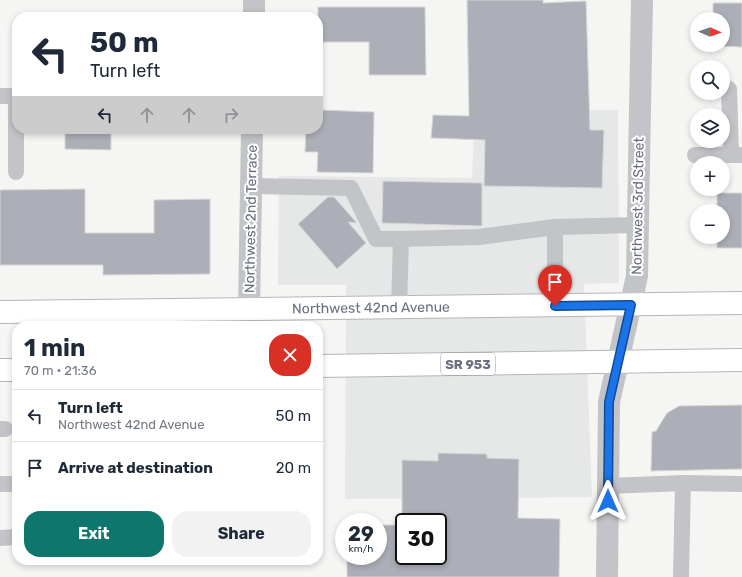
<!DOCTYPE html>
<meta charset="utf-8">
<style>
body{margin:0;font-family:Rubik,sans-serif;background:#f2f2f3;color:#1f2937;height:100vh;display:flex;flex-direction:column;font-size:15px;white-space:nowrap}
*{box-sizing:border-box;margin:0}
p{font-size:13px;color:#747a83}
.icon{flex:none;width:22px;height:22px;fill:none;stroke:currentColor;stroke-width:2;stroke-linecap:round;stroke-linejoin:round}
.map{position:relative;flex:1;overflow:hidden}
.drawer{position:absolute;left:12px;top:321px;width:311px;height:244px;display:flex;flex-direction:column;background:#fff;border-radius:16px;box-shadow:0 2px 6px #0003}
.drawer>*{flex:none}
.top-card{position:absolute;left:12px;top:12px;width:311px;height:122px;border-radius:16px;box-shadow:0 2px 6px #0003;background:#fff;color:#1f2937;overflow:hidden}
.needle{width:26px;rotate:92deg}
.controls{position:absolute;left:690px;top:12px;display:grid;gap:8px}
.controls a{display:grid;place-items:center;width:40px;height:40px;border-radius:50%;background:#fff;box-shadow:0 2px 6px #0003;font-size:20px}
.speed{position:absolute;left:335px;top:513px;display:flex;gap:8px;font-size:20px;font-weight:700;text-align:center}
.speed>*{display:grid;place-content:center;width:52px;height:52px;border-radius:50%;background:#fff;box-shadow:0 2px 6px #0003;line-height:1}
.speed small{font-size:10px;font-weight:400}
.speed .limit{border:2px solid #111;border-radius:6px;background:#fff;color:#111}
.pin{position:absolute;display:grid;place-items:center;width:34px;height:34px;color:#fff;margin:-41px -17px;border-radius:50% 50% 50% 0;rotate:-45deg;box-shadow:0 0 4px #0007}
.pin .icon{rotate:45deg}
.me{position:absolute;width:44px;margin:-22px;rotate:0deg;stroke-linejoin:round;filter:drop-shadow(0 0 3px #0008)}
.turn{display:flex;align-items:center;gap:14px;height:84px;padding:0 12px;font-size:18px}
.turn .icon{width:52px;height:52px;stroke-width:2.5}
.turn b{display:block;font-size:28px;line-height:34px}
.lanes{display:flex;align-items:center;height:38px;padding:0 12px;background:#0003;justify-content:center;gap:20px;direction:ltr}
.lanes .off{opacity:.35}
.round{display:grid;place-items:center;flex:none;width:42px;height:42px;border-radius:16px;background:#f2f2f3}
.head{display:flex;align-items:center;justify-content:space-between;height:68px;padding:0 12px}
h1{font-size:24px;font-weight:700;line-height:30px}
.primary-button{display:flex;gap:8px;margin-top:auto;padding:8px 12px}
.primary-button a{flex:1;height:46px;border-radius:16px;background:#0f766e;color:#fff;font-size:16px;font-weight:700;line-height:46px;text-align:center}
.primary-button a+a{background:#f2f2f3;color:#1f2937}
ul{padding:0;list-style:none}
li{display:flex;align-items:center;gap:12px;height:52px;padding:0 12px;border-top:1px solid #e0e1e3}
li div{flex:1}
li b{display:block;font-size:15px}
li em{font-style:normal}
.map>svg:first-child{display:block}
.built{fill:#e6e7e7}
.building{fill:#acafb7;stroke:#d7d7d6;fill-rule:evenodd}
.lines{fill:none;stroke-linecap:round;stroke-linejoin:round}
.primary-casing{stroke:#b4b6bb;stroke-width:24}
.lane{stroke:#c3c4c8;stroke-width:16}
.street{stroke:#c3c4c8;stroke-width:22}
.primary{stroke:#fff;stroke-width:22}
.route-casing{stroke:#114b97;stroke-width:10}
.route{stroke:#1a73e8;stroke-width:7}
.labels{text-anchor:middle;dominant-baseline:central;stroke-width:4;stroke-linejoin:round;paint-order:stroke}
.shield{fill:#fff;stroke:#969aa7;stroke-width:1}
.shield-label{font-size:13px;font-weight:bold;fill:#696f81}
.street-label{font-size:14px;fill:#696f81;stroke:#fff}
</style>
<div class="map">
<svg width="742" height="577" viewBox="0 0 742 577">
<rect width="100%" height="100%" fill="#f5f6f3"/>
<polygon class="built" points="475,110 618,110 619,283 584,284 592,497 345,499 346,285 278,285 279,176 472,178"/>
<g class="building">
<polygon points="467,0 543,0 543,3 586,1 590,130 604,130 602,188 484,186 485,140 431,138 433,115 469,116"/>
<polygon points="713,3 742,3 742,47 713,46 723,45 723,19 713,19"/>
<polygon points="318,7 425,7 426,75 369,75 369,42 318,42"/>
<polygon points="320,110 374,112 373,173 317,172 318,152 305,152 306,129 318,129 318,126 320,126"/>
<polygon points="65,129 111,129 111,150 65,149"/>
<polygon points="383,181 482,183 482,226 382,223"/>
<polygon points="85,189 85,233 154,233 154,200 210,199 210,274 103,275 103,265 0,265 0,190"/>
<polygon points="717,193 742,193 742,248 717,248 717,237 723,237 723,211 717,211"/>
<polygon points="328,197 334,197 357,223 348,222 366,243 337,269 298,224"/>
<polygon points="742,405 742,469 651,471 652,432 656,431 667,413 679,406"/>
<path d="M 438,453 L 487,454 L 487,458 L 519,459 L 518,518 L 560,519 L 559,577 L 347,577 L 347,556 L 378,556 L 378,525 L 400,525 L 400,519 L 402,519 L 402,460 L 438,461 ZM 404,522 L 438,522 L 438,556 L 404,556 Z"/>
</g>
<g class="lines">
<defs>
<g id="primary">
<path id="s1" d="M 0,312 L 742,303"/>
<polyline points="318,366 742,360"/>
<polyline points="0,370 17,370"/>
</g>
</defs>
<use href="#primary" class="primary-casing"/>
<g class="lane">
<polyline points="729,89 731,155"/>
<polyline points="0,96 16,96 16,172"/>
<polyline points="695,155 740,155"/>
<polyline points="251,186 351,188 376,239 401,239"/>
<polyline points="555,305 555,227 637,225"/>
<polyline points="399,308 401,239 479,237 555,227"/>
<polyline points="0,429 5,429"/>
<polyline points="0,484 17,484"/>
<polyline points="608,486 683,483 742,484"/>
<polyline points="0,538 16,537"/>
<polyline points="681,577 683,483"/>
</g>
<g class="street">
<polyline points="254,17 254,0"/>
<polyline points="249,309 252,129"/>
<polyline points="607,577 609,402 637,276 642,0"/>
</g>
<use href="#primary" class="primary"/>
</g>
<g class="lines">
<defs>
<polyline id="route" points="555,306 631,305 609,402 608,501"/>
</defs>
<use href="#route" class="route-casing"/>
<use href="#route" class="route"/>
</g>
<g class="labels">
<rect class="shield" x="441" y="353" width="54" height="22" rx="3"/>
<g class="shield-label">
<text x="468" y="364">SR 953</text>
</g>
<g class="street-label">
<text transform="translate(638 206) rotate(-89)">Northwest 3rd Street</text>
<text transform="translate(251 219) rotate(-89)">Northwest 2nd Terrace</text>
<text stroke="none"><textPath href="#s1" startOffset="371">Northwest 42nd Avenue</textPath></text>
</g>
</g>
</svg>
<div class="controls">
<a><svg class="needle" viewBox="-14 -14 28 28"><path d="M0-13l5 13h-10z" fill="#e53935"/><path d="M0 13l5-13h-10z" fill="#747a83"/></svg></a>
<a><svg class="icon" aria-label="search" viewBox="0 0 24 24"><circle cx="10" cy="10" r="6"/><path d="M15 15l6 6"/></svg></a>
<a><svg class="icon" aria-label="layers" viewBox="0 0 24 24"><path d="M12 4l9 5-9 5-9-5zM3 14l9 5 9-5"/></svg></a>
<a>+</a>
<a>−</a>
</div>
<div class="speed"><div>29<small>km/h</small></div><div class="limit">30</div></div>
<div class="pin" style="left:555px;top:306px;background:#d93025"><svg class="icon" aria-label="arrive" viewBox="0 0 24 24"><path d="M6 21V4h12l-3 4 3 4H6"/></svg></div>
<svg class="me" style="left:608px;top:501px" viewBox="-20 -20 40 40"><path d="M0-17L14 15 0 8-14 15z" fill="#1a73e8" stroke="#fff" stroke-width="4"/></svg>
<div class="top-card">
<div class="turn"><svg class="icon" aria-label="left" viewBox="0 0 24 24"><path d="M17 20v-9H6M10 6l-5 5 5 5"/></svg><div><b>50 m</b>Turn left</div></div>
<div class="lanes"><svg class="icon" aria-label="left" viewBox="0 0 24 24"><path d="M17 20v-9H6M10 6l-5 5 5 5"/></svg><svg class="icon off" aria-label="ahead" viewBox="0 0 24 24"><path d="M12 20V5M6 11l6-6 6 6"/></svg><svg class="icon off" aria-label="ahead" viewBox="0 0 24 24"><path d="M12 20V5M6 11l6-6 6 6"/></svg><svg class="icon off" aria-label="right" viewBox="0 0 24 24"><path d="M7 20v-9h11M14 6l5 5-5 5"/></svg></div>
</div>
<section class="drawer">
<div class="head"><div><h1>1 min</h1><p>70 m · 21:36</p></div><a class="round" style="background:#d93025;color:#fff"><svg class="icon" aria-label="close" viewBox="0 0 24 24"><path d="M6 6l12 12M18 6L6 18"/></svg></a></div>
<ul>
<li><svg class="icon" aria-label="left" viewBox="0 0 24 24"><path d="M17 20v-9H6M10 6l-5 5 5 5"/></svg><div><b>Turn left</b><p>Northwest 42nd Avenue</p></div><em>50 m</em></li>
<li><svg class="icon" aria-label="arrive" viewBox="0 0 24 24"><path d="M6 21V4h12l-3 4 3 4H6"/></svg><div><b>Arrive at destination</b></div><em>20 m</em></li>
</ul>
<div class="primary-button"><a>Exit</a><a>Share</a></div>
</section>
</div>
